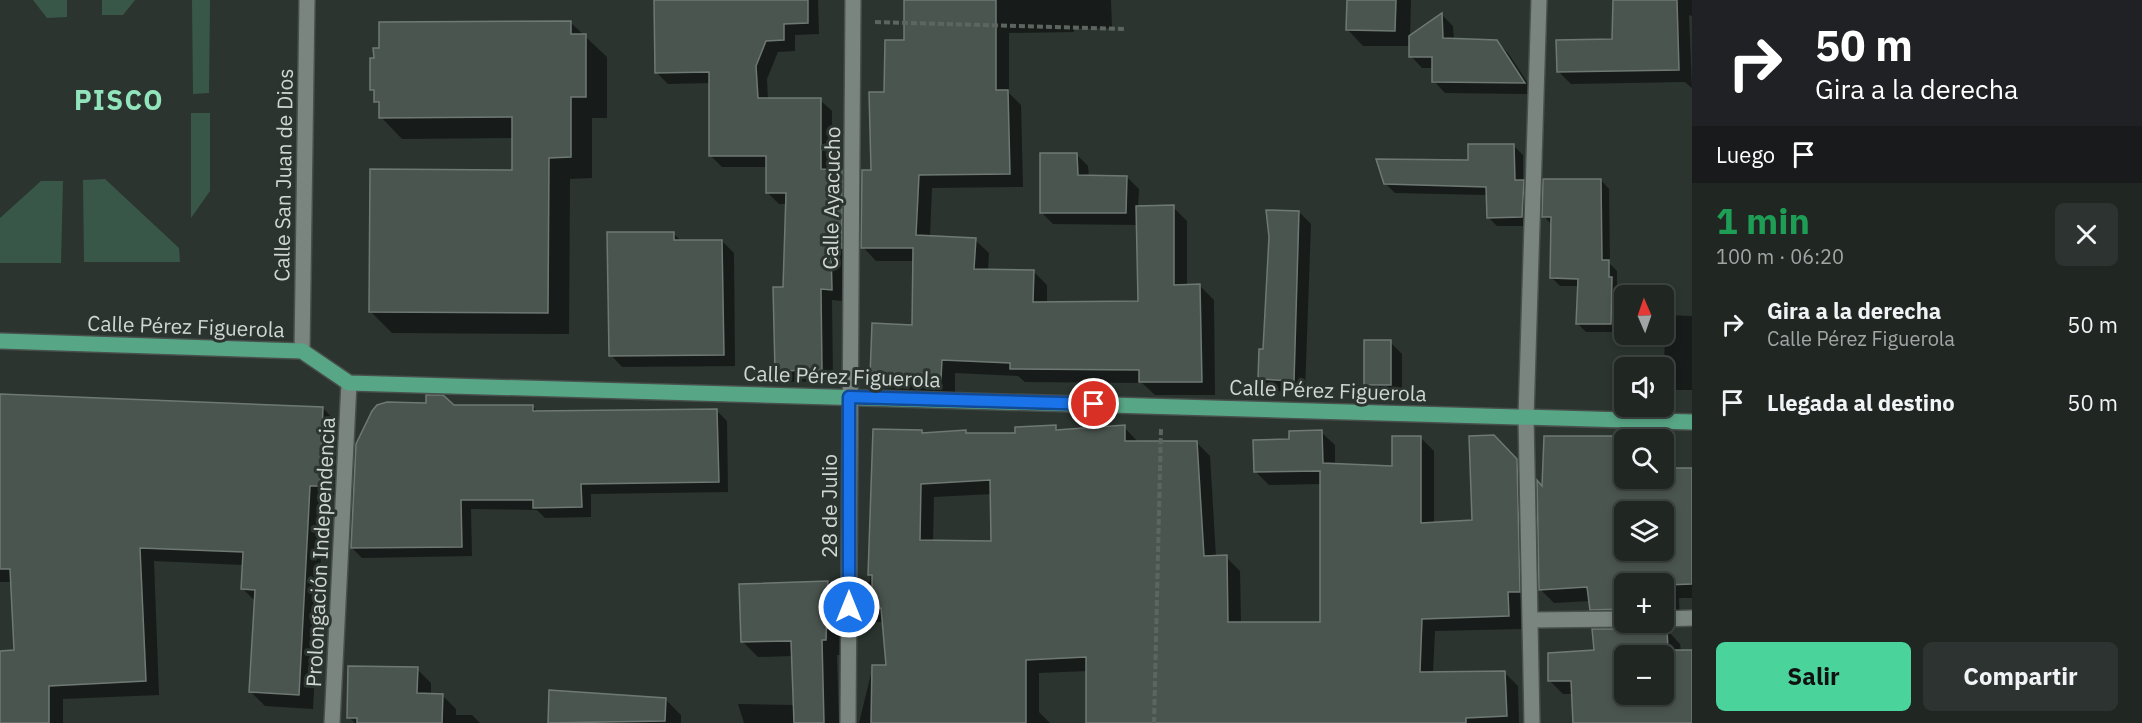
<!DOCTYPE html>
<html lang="es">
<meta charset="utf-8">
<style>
body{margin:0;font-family:"IBM Plex Sans",sans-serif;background:#2d3330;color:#f1f3f6;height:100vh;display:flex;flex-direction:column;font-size:22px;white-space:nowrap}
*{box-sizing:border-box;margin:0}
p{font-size:20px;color:#a2a5a6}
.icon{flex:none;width:33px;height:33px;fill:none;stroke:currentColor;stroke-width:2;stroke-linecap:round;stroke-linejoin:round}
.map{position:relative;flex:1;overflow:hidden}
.side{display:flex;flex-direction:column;background:#202723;width:450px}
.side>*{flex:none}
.top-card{background:#202124;color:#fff;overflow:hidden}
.needle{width:39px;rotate:358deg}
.controls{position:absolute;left:1614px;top:285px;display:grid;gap:12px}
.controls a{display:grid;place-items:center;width:60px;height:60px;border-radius:9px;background:#202723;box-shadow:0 3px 9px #0003,0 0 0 2px #3d4441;font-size:30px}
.pin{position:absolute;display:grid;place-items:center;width:51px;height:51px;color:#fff;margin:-26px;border:3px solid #fff;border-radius:50%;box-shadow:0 2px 6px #0007}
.me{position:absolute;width:66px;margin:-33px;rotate:0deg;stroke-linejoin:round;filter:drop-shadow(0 0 4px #0008)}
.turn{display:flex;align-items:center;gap:21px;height:126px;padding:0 24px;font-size:27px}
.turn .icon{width:78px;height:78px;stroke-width:2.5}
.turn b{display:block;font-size:42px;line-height:51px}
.then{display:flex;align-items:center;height:57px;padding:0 24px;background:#0003;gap:12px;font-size:22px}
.round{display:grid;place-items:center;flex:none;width:63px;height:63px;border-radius:9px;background:#2d3330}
.head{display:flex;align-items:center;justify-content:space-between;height:102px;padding:0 24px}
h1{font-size:36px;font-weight:700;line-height:45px;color:#1e9e55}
.button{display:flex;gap:12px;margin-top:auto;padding:12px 24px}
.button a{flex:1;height:69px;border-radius:9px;background:#4ad49c;color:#111;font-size:24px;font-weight:700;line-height:69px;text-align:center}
.button a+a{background:#2d3330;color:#f1f3f6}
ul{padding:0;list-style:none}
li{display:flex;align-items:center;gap:18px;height:78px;padding:0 24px}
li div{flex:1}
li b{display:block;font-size:22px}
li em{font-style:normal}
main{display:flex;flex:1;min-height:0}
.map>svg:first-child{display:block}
.green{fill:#395748}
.shadow{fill:#0007;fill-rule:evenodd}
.building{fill:#4b5550;stroke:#6f7974;stroke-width:1.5;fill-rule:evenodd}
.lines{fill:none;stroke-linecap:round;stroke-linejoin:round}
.minor-casing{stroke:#484f4c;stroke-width:18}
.major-casing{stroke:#484f4c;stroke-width:18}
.path{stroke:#5d6561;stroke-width:4;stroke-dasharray:6 3;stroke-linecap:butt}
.minor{stroke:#7a857f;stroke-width:15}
.major{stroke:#57a685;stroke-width:15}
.route-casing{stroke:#114b97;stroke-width:15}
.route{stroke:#1a73e8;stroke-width:10}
.labels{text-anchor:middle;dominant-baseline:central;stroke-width:6;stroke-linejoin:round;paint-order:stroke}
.street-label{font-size:21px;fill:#d0d6d3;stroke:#2b342f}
.district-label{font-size:27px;font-weight:bold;letter-spacing:1.5px;fill:#91e4bc;stroke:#2b342f}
</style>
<main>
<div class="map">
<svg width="1692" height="723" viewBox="0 0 1692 723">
<rect width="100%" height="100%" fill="#2b342f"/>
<g class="green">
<polygon points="33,0 67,0 67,17 47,18"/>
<polygon points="102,0 135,0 123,15 102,15"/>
<polygon points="192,0 210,0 209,93 193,94"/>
<polygon points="191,113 210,113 210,191 191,218"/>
<polygon points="105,179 179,248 180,262 84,262 83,180"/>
<polygon points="41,181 63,181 61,263 0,263 0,218"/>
</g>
<g class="shadow">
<polygon points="655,0 818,0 819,34 795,35 795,51 778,52 767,79 768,100 820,100 832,111 832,171 841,171 853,183 853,259 842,259 843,301 832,300 833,381 788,382 776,371 785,289 787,204 779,204 767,192 767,167 722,167 710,155 710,83 668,84 657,73"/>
<polygon points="905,0 1111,0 1112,28 1074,29 1074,32 1009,33 1009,93 1021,105 1023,187 932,188 930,237 975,240 989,253 988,271 1033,271 1047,285 1047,303 1140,303 1138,225 1053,224 1041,212 1076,154 1088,166 1089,177 1127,177 1139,189 1138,208 1173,207 1187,221 1187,286 1200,286 1214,300 1215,395 1155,395 1142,383 1025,382 1018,376 955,373 955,392 885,389 872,376 914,327 914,261 876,261 863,247 886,93 906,42"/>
<polygon points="1348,0 1411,0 1410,37 1442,15 1453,26 1454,40 1496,41 1508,53 1535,94 1445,93 1434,81 1434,68 1422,68 1411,56 1411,46 1363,46 1348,30"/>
<polygon points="1614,0 1692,0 1692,16 1689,15 1692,88 1685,82 1571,84 1558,71 1613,40"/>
<polygon points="570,22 607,57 607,118 592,118 592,178 570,179 569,334 392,333 370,311 514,171 514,138 402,139 381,117 381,107 375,101 375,93 371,89"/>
<polygon points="1514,146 1523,155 1523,181 1532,190 1531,226 1497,226 1488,217 1487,195 1395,193 1385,183 1469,161"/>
<polygon points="1601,180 1609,189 1610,264 1617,271 1617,284 1620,287 1619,332 1586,332 1578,324 1579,286 1560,286 1551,277 1552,225 1544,216"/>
<polygon points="1299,212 1311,224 1305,392 1272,391 1260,379"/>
<polygon points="673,233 682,242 722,241 734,253 735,366 622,367 611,355"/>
<polygon points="1665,315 1692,316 1692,390 1673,390 1664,380"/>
<polygon points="1390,342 1402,354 1402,397 1377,397 1365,385"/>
<polygon points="0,395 323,408 337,423 334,500 324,500 313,709 265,706 251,692 256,602 242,588 243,565 154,561 159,695 63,699 63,723 0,723 0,652 16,652 13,582 0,582"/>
<polygon points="453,406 532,406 538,412 717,411 727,421 728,492 591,494 591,517 545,518 537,510 471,509 472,556 362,558 352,548"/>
<path d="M 1056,427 L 1060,432 L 1124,427 L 1138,442 L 1196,442 L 1210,456 L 1216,557 L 1226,557 L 1240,571 L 1241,624 L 1321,624 L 1321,484 L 1269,485 L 1255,471 L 1291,440 L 1321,432 L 1335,445 L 1335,465 L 1394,468 L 1421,438 L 1434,451 L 1434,524 L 1473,522 L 1494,437 L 1530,474 L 1533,605 L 1521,605 L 1522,629 L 1435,631 L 1433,673 L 1504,672 L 1518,686 L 1519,723 L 1086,723 L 1087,671 L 1039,673 L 1039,712 L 1050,723 L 859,723 L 873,666 L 887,666 L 884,622 L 874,622 L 860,608 L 860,582 L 870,582 L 875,430 L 921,431 L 924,434 L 966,432 L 969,435 L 1016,434 ZM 992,494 L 993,542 L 933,541 L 934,497 Z"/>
<path d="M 1545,437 L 1643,437 L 1645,440 L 1624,440 L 1624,478 L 1664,478 L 1664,469 L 1692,469 L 1692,598 L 1679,598 L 1680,622 L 1672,624 L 1668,631 L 1680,644 L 1681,651 L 1692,650 L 1692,723 L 1574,723 L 1573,694 L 1563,694 L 1549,680 L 1596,652 L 1634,622 L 1664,622 L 1664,584 L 1624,584 L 1624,622 L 1605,623 L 1591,609 L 1590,601 L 1554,603 L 1541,590 ZM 1624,512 L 1664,512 L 1664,550 L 1624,550 ZM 1624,656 L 1664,656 L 1664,694 L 1624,694 Z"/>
<polygon points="839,582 855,598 854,625 841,626 841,655 837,655 839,723 744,723 738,704 795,705 793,656 758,657 742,641 741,585"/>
<polygon points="417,669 431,683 431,695 442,695 456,709 456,715 472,715 480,723 355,723 349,717"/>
<polygon points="550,692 665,699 681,715 681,723 549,723"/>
</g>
<g class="building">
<polygon points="654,0 808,0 808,23 784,24 784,40 766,41 756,66 758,98 821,98 821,169 842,170 842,248 831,248 832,290 821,289 822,370 775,371 773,287 783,287 786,193 766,193 766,156 709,156 709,72 655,73"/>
<polygon points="904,0 996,0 996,90 1008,90 1010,174 919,175 916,235 976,238 974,269 1034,270 1033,302 1138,301 1136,206 1174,205 1174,285 1200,284 1202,382 1139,382 1139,370 1010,369 1010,363 942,360 941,379 870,376 872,323 912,325 913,248 861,248 862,170 871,170 869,92 884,92 885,40 904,40"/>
<polygon points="1347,0 1396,0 1395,31 1346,30"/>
<polygon points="1613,0 1677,0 1679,70 1557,72 1556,40 1612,39"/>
<polygon points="1442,13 1443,38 1497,40 1525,83 1432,82 1432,57 1409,57 1409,36"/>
<polygon points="571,21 571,34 586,34 586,97 571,97 571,157 549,158 548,313 369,312 370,169 512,170 512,117 379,118 379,102 374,102 374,90 370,90 370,58 374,58 373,48 379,48 379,22"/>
<polygon points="1468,144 1514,144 1515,180 1524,180 1522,217 1487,218 1486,187 1384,184 1376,159 1468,160"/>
<polygon points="1040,153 1077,153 1078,175 1127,176 1126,213 1040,213"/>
<polygon points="1543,179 1601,179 1602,260 1609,260 1609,277 1612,277 1611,324 1576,324 1578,279 1550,278 1551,217 1542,217"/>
<polygon points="1266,210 1299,211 1294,381 1258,379 1259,349 1263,349 1269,237"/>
<polygon points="607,232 674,232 674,240 722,240 724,355 609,356"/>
<rect x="1364" y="340" width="27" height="45"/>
<polygon points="0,394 323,407 320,486 310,486 299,695 249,692 255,590 241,589 243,552 140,548 146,681 49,686 49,723 0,723 0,651 14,650 10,569 0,569"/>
<polygon points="426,395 443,395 454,405 533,405 533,411 717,409 719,482 581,484 582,507 533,508 533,500 461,500 462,547 351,548 356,444 372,411 377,405 387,402 426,403"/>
<path d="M 1056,425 L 1056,430 L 1125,425 L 1125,441 L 1197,441 L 1204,556 L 1227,555 L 1228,622 L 1320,622 L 1320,471 L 1254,472 L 1253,440 L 1289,439 L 1289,431 L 1322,430 L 1323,463 L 1392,466 L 1392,436 L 1421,436 L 1421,523 L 1472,520 L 1469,436 L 1494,435 L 1517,459 L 1520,592 L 1508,592 L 1509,616 L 1422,619 L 1420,672 L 1505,671 L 1507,716 L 1466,718 L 1466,723 L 1086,723 L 1086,657 L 1026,660 L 1026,723 L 871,723 L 872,665 L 886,665 L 881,608 L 872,609 L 872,575 L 868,575 L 873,429 L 922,430 L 922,433 L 966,430 L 966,433 L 1015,433 L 1015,427 ZM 990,480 L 991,541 L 920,540 L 921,484 Z"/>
<path d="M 1544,436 L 1643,436 L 1644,440 L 1624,440 L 1624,478 L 1664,478 L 1664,468 L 1692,468 L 1692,584 L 1666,585 L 1667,609 L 1664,609 L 1664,584 L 1624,584 L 1624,609 L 1590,610 L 1587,587 L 1539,590 L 1537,480 L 1542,486 ZM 1624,512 L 1664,512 L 1664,550 L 1624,550 Z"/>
<polygon points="828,581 826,640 822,640 824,723 794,723 791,641 741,642 739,584"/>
<path d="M 1633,622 L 1655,622 L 1660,628 L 1667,629 L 1668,650 L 1692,650 L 1692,723 L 1573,723 L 1571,681 L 1548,681 L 1548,653 L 1594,650 L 1592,629 L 1625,629 ZM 1624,656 L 1664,656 L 1664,694 L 1624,694 Z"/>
<polygon points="348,666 418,667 417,693 443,694 442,723 357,723 357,718 347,718"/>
<polygon points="549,690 666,698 665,721 548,723"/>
</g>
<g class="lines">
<defs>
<g id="minor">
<polyline points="302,351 307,0"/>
<polyline points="1664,619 1692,618"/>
<polyline points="1531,620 1624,619"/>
<polyline points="332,723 349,383"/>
<polyline points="848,723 853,0"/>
<polyline points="1532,723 1526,417 1539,0"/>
</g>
<polyline id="major" points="0,341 302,351 349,383 1692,422"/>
</defs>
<use href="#minor" class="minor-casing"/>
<use href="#major" class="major-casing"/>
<g class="path">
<polyline points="875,22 1126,29"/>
<polyline points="1154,723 1161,428"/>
</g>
<use href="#minor" class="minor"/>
<use href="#major" class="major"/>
</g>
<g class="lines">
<defs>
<polyline id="route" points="849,607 849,397 1094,404"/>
</defs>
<use href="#route" class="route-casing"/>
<use href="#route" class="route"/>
</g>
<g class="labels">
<g class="street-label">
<text transform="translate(283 175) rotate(-89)">Calle San Juan de Dios</text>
<text transform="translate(831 198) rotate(-89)">Calle Ayacucho</text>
<text transform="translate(186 326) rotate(2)">Calle Pérez Figuerola</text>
<text transform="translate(842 376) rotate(2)">Calle Pérez Figuerola</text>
<text transform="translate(1328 390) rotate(2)">Calle Pérez Figuerola</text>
<text transform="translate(829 506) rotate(-90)">28 de Julio</text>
<text transform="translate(320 552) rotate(-87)">Prolongación Independencia</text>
</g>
<g class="district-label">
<text x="119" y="99">PISCO</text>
</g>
</g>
</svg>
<div class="controls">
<a><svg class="needle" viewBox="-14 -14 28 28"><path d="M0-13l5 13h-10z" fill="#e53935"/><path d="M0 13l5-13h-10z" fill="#a2a5a6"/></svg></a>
<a><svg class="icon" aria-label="sound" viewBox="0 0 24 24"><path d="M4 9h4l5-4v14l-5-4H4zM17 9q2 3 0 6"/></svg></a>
<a><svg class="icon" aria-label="search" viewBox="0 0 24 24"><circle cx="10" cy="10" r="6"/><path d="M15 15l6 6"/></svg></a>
<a><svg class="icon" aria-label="layers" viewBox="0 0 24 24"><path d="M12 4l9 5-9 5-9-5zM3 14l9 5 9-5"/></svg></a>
<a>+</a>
<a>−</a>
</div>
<div class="pin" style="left:1094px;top:404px;background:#d93025"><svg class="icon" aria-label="arrive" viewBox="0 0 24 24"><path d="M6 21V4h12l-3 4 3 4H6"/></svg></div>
<svg class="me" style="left:849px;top:607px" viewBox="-20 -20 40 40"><circle r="17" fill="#1a73e8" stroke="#fff" stroke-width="3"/><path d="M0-11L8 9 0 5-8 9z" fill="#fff"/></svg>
</div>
<section class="side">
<div class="top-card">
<div class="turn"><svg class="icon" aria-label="right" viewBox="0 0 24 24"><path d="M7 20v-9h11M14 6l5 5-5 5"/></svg><div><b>50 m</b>Gira a la derecha</div></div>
<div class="then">Luego<svg class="icon" aria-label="arrive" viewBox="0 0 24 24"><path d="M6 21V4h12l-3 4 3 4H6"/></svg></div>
</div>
<div class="head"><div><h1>1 min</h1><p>100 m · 06:20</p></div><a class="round"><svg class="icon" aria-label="close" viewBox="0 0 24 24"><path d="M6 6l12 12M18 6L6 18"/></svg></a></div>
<ul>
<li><svg class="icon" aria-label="right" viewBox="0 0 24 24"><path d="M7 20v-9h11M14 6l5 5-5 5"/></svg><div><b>Gira a la derecha</b><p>Calle Pérez Figuerola</p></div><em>50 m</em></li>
<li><svg class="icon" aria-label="arrive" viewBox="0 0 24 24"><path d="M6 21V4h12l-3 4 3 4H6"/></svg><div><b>Llegada al destino</b></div><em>50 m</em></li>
</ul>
<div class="button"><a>Salir</a><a>Compartir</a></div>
</section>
</main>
